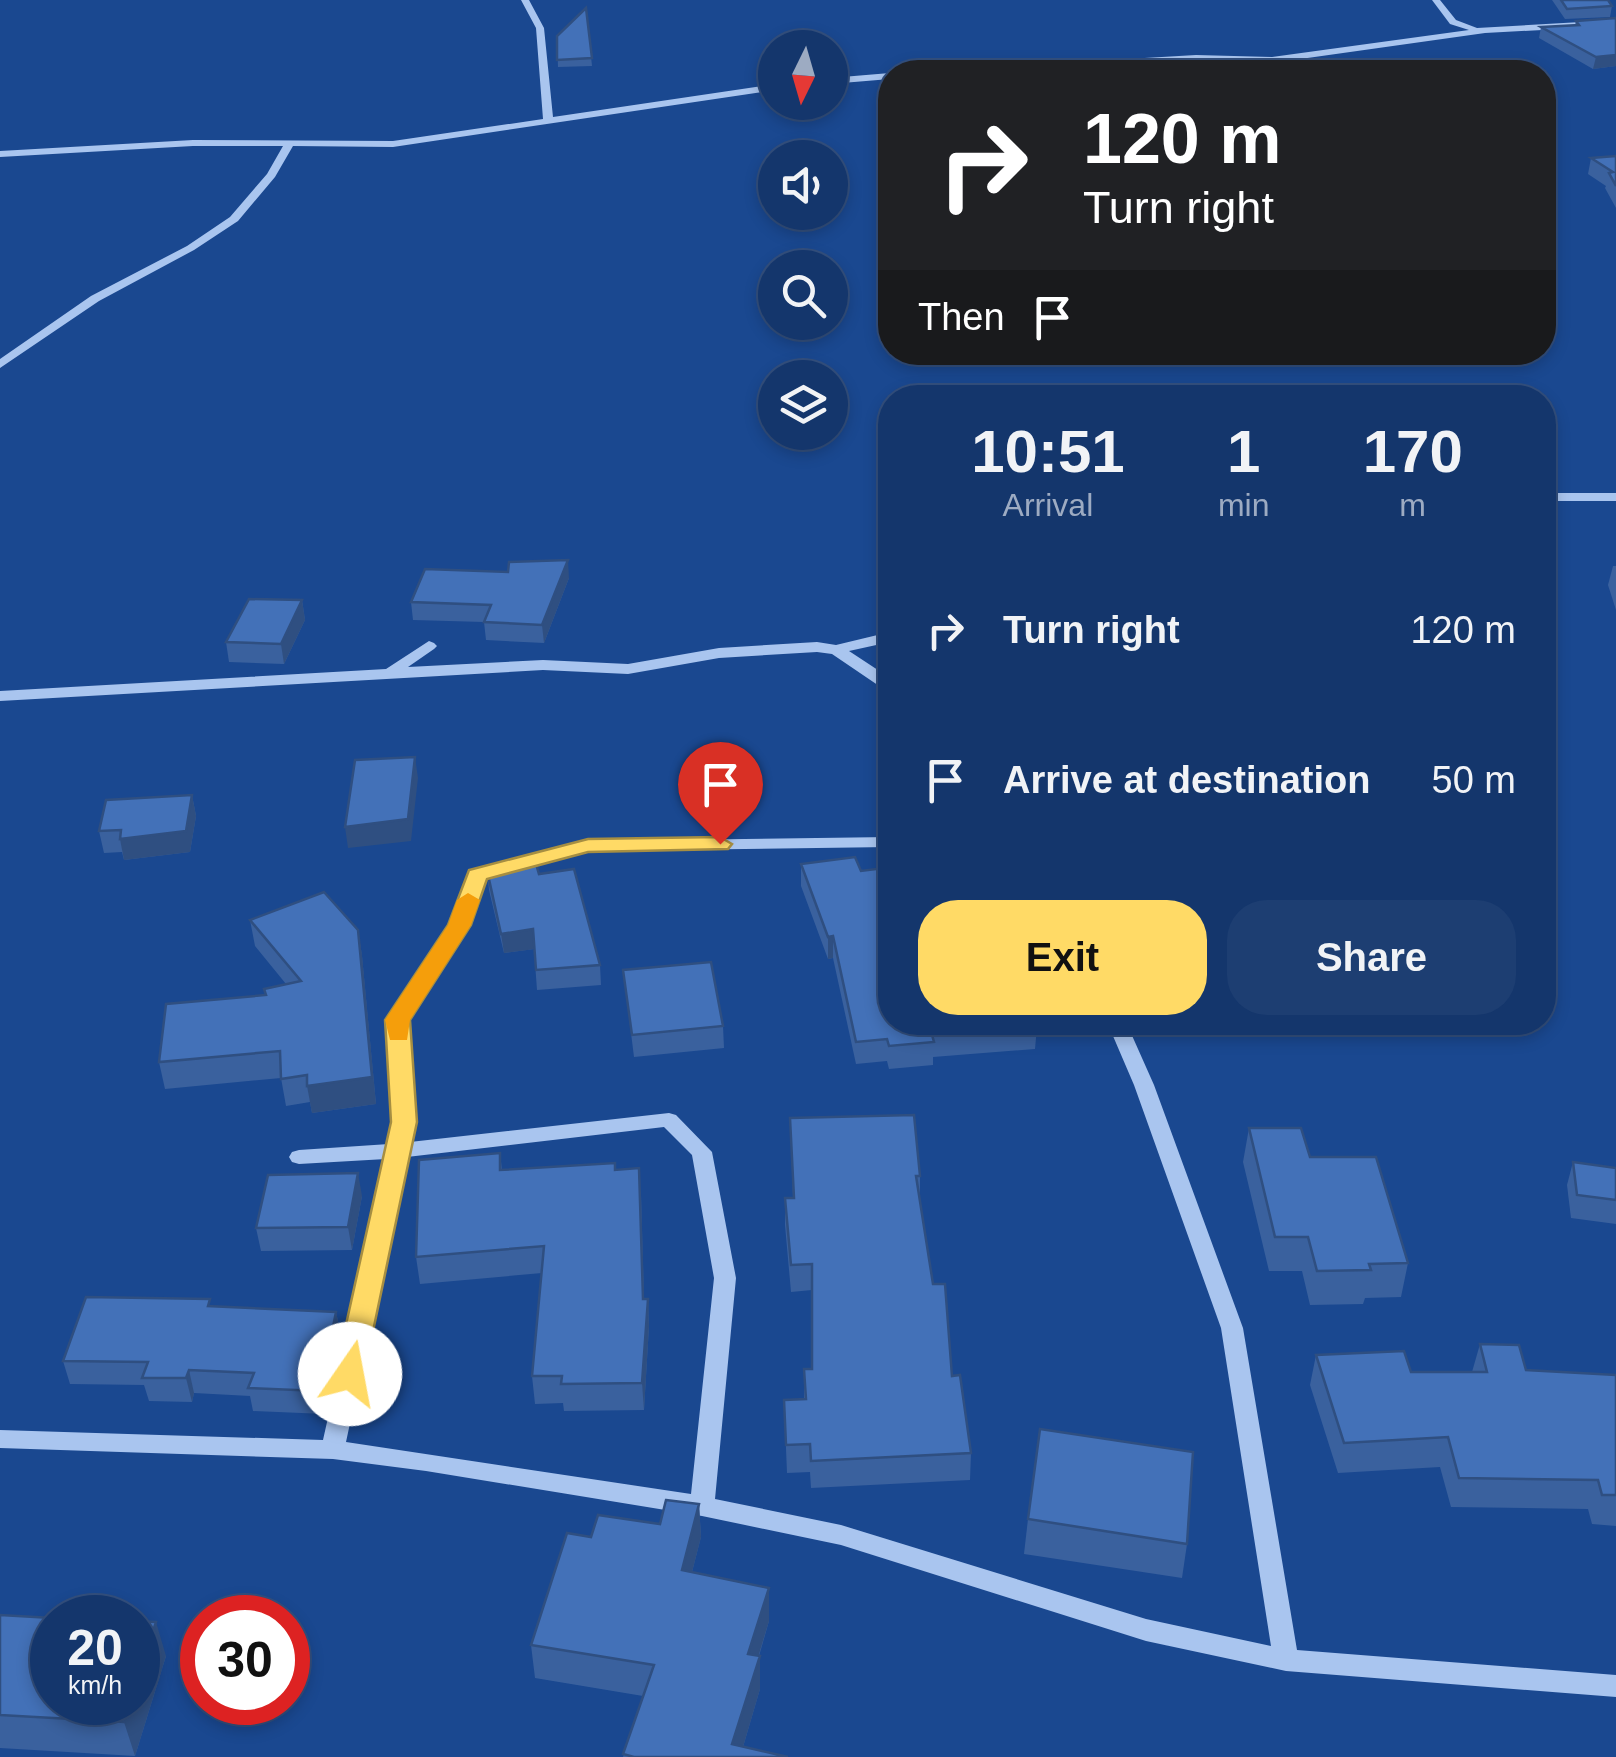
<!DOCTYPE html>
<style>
body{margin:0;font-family:Helvetica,sans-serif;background:#1d3e72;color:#f1f3f6;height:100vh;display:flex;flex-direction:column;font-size:38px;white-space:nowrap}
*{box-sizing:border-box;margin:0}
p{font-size:32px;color:#9dabc2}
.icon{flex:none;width:55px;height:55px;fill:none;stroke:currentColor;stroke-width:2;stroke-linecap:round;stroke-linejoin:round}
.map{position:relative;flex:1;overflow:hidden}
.drawer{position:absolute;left:878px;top:385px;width:678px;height:650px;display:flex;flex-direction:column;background:#14366c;border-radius:40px;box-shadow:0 5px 15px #0003,0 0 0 2px #33507f}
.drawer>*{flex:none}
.guide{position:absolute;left:878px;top:60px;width:678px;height:305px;border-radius:40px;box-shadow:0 5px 15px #0003,0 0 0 2px #33507f;background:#202124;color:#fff;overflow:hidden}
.needle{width:65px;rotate:185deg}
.fabs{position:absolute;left:758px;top:30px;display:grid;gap:20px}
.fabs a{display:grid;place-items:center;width:90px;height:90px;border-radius:50%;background:#14366c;box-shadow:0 5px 15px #0003,0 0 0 2px #33507f;font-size:50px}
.speed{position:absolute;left:30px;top:1595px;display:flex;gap:20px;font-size:50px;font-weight:700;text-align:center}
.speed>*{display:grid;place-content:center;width:130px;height:130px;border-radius:50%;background:#14366c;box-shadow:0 5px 15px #0003,0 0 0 2px #33507f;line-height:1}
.speed small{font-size:25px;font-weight:400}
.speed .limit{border:15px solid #d22;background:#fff;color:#111}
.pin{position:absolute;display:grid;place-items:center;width:85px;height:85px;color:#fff;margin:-102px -42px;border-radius:50% 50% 50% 0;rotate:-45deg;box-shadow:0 0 10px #0007}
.pin .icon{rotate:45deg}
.me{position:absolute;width:110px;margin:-55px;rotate:12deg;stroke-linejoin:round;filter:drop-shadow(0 0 8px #0008)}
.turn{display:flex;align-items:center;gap:35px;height:210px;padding:0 40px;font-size:45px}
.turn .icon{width:130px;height:130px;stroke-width:2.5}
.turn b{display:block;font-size:70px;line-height:85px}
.then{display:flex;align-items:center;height:95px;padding:0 40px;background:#0003;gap:20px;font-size:38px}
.eta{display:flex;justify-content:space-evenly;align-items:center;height:170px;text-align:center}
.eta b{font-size:60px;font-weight:700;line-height:70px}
.action{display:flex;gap:20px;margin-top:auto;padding:20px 40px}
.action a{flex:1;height:115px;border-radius:40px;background:#ffda66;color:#111;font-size:40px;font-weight:700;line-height:115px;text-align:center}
.action a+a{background:#1d3e72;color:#f1f3f6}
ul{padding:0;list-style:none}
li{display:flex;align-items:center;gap:30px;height:150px;padding:0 40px}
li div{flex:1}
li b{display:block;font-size:38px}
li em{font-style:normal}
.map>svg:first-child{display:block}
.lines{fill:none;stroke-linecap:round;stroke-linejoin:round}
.minor{fill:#a9c5ef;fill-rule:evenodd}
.wall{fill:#3a619e}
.shaded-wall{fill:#2f4f81}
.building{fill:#4371b8;stroke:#2f4f81;stroke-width:2.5}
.route{fill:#ffda66;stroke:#a68e42;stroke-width:2.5}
.slow{fill:#f59e0b}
</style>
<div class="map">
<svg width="1616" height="1757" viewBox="0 0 1616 1757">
<rect width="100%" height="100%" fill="#1a4890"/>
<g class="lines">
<g class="minor">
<polygon points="521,0 529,0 544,28 553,117 775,84 775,90 393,147 293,146 275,177 238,221 194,250 99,301 0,368 0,359 91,296 187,246 230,217 267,174 283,146 193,146 0,157 0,151 193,140 393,141 543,119 536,28"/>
<polygon points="1432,0 1440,0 1456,20 1477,28 1616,20 1616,26 1485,33 1272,63 1196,61 996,72 953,72 958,69 1196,55 1272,57 1469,30 1450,24"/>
<polygon points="890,73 890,79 830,84 830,78"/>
<polygon points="1271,389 1275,390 1279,398 1267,398 1265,393"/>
<rect x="1542" y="493" width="74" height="8"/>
<polygon points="890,632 890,642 849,651 887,676 890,679 888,692 832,654 817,652 719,658 628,674 543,670 0,701 0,691 386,669 429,641 434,643 437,646 434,649 408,667 543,660 628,664 719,648 817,642 836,645"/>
<path d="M 890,837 L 890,847 L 588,851 L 485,878 L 469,925 L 407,1020 L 414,1122 L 410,1142 L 669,1113 L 676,1115 L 712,1152 L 736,1278 L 715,1499 L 841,1525 L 1146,1619 L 1271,1646 L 1221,1328 L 1134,1085 L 1107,1022 L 1126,1022 L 1154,1085 L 1243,1328 L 1297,1650 L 1616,1675 L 1616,1697 L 1286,1671 L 1146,1641 L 841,1545 L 702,1516 L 426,1471 L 333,1459 L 0,1448 L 0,1430 L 323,1440 L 386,1159 L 299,1164 L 292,1162 L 289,1157 L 292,1152 L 299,1150 L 389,1144 L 394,1122 L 389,1020 L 451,925 L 471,871 L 588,841 ZM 664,1127 L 692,1155 L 714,1278 L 691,1494 L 346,1442 L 407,1157 Z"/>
</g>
</g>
<g class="wall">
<polygon points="1552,0 1608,0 1612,6 1610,17 1565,19"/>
<polygon points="586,8 592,66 558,67 557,36"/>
<polygon points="1616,18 1616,66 1593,69 1539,38 1541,27 1575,25 1576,21"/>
<polygon points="1616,156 1616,208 1605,188 1606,186 1588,174 1591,158"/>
<polygon points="1613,566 1616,566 1616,610 1608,585"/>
<polygon points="569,578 544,643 486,640 484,622 413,620 411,602"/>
<polygon points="302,600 305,620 284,664 229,662 226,642"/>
<polygon points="192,795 196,816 190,852 124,860 122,852 104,853 99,831"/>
<polygon points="801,864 890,1022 1037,1027 1035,1049 933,1057 933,1065 889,1069 887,1061 856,1064 833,958 828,959 801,886"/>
<polygon points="487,870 539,874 600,965 601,985 537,990 534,949 504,953 489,890"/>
<polygon points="250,920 358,930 362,956 376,1104 312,1113 310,1102 286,1106 281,1078 165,1089 159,1062 266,995 286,984 255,946"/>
<polygon points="623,970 723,1026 724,1048 634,1057"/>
<polygon points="790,1118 920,1176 920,1198 933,1284 952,1376 971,1453 970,1480 811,1488 810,1472 787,1473 784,1400 804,1399 804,1369 812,1369 812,1290 791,1292 785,1225 785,1198 793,1198"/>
<polygon points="1249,1128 1310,1157 1408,1263 1401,1297 1365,1298 1363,1304 1310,1305 1302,1271 1269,1271 1243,1162"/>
<polygon points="500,1153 502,1170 616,1170 641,1195 644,1299 648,1299 649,1326 644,1410 564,1411 563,1403 535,1404 532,1376 542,1273 420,1284 416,1257"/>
<polygon points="1573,1162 1616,1168 1616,1224 1571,1218 1567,1185"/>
<polygon points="362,1196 352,1250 261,1251 256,1228"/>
<polygon points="212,1306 336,1312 341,1335 325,1414 253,1411 250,1396 194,1393 192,1402 149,1401 144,1385 70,1384 63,1361"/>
<polygon points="1480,1344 1526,1370 1616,1375 1616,1526 1592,1524 1588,1509 1451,1507 1440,1467 1338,1473 1310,1385 1316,1355 1411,1372 1472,1372"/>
<polygon points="699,1504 701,1537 692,1572 769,1621 759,1656 760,1689 743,1747 788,1757 623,1757 643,1696 535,1678 531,1645 591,1537 660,1524"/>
<polygon points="1028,1519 1187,1544 1182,1578 1024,1554"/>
<polygon points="0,1615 166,1656 135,1756 0,1748"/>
</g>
<g class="shaded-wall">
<polygon points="1616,55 1616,66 1593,69 1596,57"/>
<polygon points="568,560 569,578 544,643 542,625"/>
<polygon points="302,600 305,620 284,664 281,644"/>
<polygon points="415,757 418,778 411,841 348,848 345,827"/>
<polygon points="192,795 196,816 190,852 124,860 120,839"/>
<polygon points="533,929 535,949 504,953 501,934"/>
<polygon points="358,930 362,956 376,1104 312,1113 307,1086"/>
<polygon points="833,936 833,958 828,959 828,937"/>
<polygon points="358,1173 362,1196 352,1250 348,1227"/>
<polygon points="648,1299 649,1326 644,1410 642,1383"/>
<polygon points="336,1312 341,1335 325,1414 320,1391"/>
<polygon points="189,1370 194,1393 192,1402 186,1378"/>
<polygon points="699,1504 701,1537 684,1603 682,1570"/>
<polygon points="769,1588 769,1621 749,1687 748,1654"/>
<polygon points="156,1622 166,1656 135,1756 124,1722 130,1702 138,1702 138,1679"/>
<polygon points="760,1656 760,1689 740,1757 732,1744"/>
</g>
<g class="building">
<polygon points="1561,0 1608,0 1612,6 1567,9"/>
<polygon points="586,8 592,58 557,60 557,36"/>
<polygon points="1616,18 1616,55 1596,57 1541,27 1579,25 1576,21"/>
<polygon points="1616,156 1616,186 1609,173 1613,172 1591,158"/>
<polygon points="568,560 542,625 484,622 491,605 411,602 425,569 508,572 509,562"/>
<polygon points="249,599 302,600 281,644 226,642"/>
<polygon points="415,757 408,819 345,827 355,760"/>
<polygon points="192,795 186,831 120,839 121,830 99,831 106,800"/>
<polygon points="855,857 861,871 884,868 890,882 890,1022 1036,1022 1037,1027 932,1035 934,1042 889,1046 887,1039 856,1042 833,936 828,937 801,864"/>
<polygon points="536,864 539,874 574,869 600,965 536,970 533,929 501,934 487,870"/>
<polygon points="324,892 358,930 372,1077 307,1086 307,1075 281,1079 280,1051 159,1062 166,1004 266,995 264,989 301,981 250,920"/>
<polygon points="711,962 723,1026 632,1035 623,970"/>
<polygon points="914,1115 920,1176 916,1176 933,1284 945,1284 952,1376 960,1375 971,1453 811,1461 810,1444 786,1445 784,1400 806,1399 804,1369 812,1369 812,1264 791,1265 785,1198 794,1198 790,1118"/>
<polygon points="1249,1128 1301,1128 1310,1157 1376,1157 1408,1263 1369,1264 1371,1270 1317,1271 1308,1237 1275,1237"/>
<polygon points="500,1153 500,1170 615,1163 615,1170 639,1168 643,1299 648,1299 642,1383 561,1384 562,1376 532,1376 544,1246 416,1257 419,1160"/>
<polygon points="1573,1162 1616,1168 1616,1200 1577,1195"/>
<polygon points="358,1173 348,1227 256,1228 268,1175"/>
<polygon points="86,1297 210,1299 208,1306 336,1312 320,1391 248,1388 254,1373 189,1370 186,1378 142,1378 148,1362 63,1361"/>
<polygon points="1480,1344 1519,1345 1526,1370 1616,1375 1616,1495 1602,1495 1598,1480 1459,1478 1448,1437 1344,1443 1316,1355 1404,1351 1411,1372 1487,1372"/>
<polygon points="1040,1429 1193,1452 1187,1544 1028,1519"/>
<polygon points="666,1500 699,1504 682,1570 769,1588 748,1654 760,1656 732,1744 788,1757 634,1757 623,1754 654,1665 531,1645 567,1533 591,1537 598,1515 660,1524"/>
<polygon points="0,1615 52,1618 52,1702 130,1702 124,1722 0,1715"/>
<polygon points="138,1621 156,1622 138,1679"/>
</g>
<polygon class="route" points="720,837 732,844 728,849 588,852 487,879 471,925 410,1020 417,1122 364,1374 360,1382 339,1382 335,1374 391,1122 385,1020 448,925 469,870 588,839"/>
<polygon class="slow" points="468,893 480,900 471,925 410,1020 407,1040 390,1040 385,1020 448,925 457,900"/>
</svg>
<div class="fabs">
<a><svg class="needle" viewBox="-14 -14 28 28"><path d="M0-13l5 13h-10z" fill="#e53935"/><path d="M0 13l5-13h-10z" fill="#9dabc2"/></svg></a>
<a><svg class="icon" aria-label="sound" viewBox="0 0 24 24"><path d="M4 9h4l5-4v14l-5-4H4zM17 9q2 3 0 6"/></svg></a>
<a><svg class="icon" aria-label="search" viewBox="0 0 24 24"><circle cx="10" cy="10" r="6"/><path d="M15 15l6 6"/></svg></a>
<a><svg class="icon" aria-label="layers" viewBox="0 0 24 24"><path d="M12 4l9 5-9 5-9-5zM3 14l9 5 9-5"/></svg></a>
</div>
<div class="speed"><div>20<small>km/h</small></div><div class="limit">30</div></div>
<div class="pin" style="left:720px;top:844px;background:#d93025"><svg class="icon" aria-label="arrive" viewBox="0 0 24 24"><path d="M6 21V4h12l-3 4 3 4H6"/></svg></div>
<svg class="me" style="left:350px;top:1374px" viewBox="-20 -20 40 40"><circle r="19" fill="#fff"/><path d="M0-13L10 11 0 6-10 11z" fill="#ffda66"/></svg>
<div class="guide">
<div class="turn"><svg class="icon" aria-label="right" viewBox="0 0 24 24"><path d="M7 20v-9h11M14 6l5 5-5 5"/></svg><div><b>120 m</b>Turn right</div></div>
<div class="then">Then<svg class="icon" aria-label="arrive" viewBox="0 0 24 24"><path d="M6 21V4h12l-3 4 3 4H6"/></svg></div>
</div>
<section class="drawer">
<div class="eta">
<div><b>10:51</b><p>Arrival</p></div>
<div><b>1</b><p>min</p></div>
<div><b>170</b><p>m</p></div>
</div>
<ul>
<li><svg class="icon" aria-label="right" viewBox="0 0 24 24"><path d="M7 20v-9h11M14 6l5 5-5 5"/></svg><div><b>Turn right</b></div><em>120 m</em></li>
<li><svg class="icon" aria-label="arrive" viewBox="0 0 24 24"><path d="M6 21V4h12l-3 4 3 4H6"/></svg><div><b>Arrive at destination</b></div><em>50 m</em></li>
</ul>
<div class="action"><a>Exit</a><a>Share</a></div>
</section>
</div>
